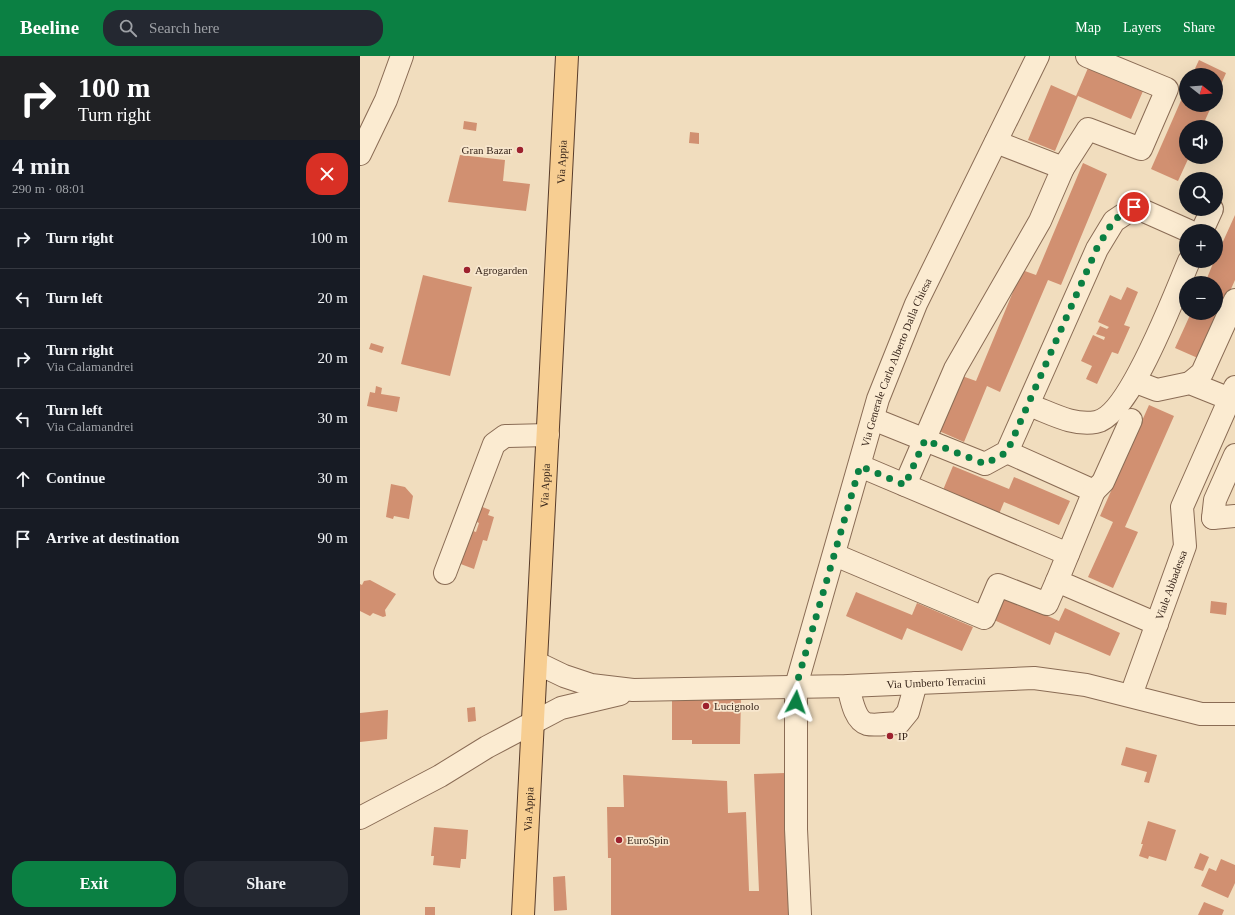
<!DOCTYPE html>
<meta charset="utf-8">
<style>
body{margin:0;font-family:Georgia,serif;background:#242831;color:#f1f3f6;height:100vh;display:flex;flex-direction:column;font-size:15px;white-space:nowrap}
*{box-sizing:border-box;margin:0}
p{font-size:13px;color:#9ea1a6}
.icon{flex:none;width:22px;height:22px;fill:none;stroke:currentColor;stroke-width:2;stroke-linecap:round;stroke-linejoin:round}
.map{position:relative;flex:1;overflow:hidden}
.sheet{display:flex;flex-direction:column;background:#171b24;width:360px}
.sheet>*{flex:none}
.top-card{background:#202124;color:#fff;overflow:hidden}
.needle{width:26px;rotate:107deg}
.tools{position:absolute;left:819px;top:12px;display:grid;gap:8px}
.tools a{display:grid;place-items:center;width:44px;height:44px;border-radius:50%;background:#171b24;box-shadow:0 4px 16px #0002;font-size:20px}
.pin{position:absolute;display:grid;place-items:center;width:34px;height:34px;color:#fff;margin:-17px;border:2px solid #fff;border-radius:50%;box-shadow:0 1px 4px #0007}
.me{position:absolute;width:44px;margin:-22px;rotate:4deg;stroke-linejoin:round;filter:drop-shadow(0 0 3px #0008)}
.turn{display:flex;align-items:center;gap:14px;height:84px;padding:0 12px;font-size:18px}
.turn .icon{width:52px;height:52px;stroke-width:2.5}
.turn b{display:block;font-size:28px;line-height:34px}
.round{display:grid;place-items:center;flex:none;width:42px;height:42px;border-radius:16px;background:#242831}
.head{display:flex;align-items:center;justify-content:space-between;height:68px;padding:0 12px}
h1{font-size:24px;font-weight:600;line-height:30px}
.primary-button{display:flex;gap:8px;margin-top:auto;padding:8px 12px}
.primary-button a{flex:1;height:46px;border-radius:16px;background:#0b8043;color:#fff;font-size:16px;font-weight:600;line-height:46px;text-align:center}
.primary-button a+a{background:#242831;color:#f1f3f6}
ul{padding:0;list-style:none}
li{display:flex;align-items:center;gap:12px;height:60px;padding:0 12px;border-top:1px solid #363941}
li div{flex:1}
li b{display:block;font-size:15px}
li em{font-style:normal}
header{display:flex;align-items:center;gap:24px;box-sizing:border-box;height:56px;padding:0 20px;background:#0b8043;color:#fff}
header strong{font-size:19px}
nav{display:flex;gap:22px;margin-inline-start:auto;font-size:14px}
.search{width:280px;height:36px;background:#242831;display:flex;align-items:center;gap:10px;box-sizing:border-box;padding:0 14px;border-radius:16px;color:#9ea1a6;font-size:15px}
main{display:flex;flex:1;min-height:0}
.map>svg:first-child{display:block}
.building{fill:#d19071}
.lines{fill:none;stroke-linecap:round;stroke-linejoin:round}
.minor-casing{stroke:#8a6c55;stroke-width:24}
.major-casing{stroke:#573b2a;stroke-width:24}
.minor{stroke:#fbebd1;stroke-width:22}
.major{stroke:#f7ce92;stroke-width:22}
.route{stroke:#0b8043;stroke-width:7;stroke-dasharray:0 12.6}
.poi-dot{fill:#9d212e;stroke:#f8e7ce;stroke-width:1.5}
.labels{text-anchor:middle;dominant-baseline:central;stroke-width:3.5;stroke-linejoin:round;paint-order:stroke}
.poi-label{font-size:11px;fill:#38261b;stroke:#f8e7ce;text-anchor:start}
.street-label{font-size:11px;fill:#38261b;stroke:#f8e7ce}
</style>
<header>
<strong>Beeline</strong>
<div class="search"><svg class="icon" aria-label="search" viewBox="0 0 24 24"><circle cx="10" cy="10" r="6"/><path d="M15 15l6 6"/></svg>Search here</div>
<nav><a>Map</a><a>Layers</a><a>Share</a></nav>
</header>
<main>
<section class="sheet">
<div class="top-card">
<div class="turn"><svg class="icon" aria-label="right" viewBox="0 0 24 24"><path d="M7 20v-9h11M14 6l5 5-5 5"/></svg><div><b>100 m</b>Turn right</div></div>
</div>
<div class="head"><div><h1>4 min</h1><p>290 m · 08:01</p></div><a class="round" style="background:#d93025;color:#fff"><svg class="icon" aria-label="close" viewBox="0 0 24 24"><path d="M6 6l12 12M18 6L6 18"/></svg></a></div>
<ul>
<li><svg class="icon" aria-label="right" viewBox="0 0 24 24"><path d="M7 20v-9h11M14 6l5 5-5 5"/></svg><div><b>Turn right</b></div><em>100 m</em></li>
<li><svg class="icon" aria-label="left" viewBox="0 0 24 24"><path d="M17 20v-9H6M10 6l-5 5 5 5"/></svg><div><b>Turn left</b></div><em>20 m</em></li>
<li><svg class="icon" aria-label="right" viewBox="0 0 24 24"><path d="M7 20v-9h11M14 6l5 5-5 5"/></svg><div><b>Turn right</b><p>Via Calamandrei</p></div><em>20 m</em></li>
<li><svg class="icon" aria-label="left" viewBox="0 0 24 24"><path d="M17 20v-9H6M10 6l-5 5 5 5"/></svg><div><b>Turn left</b><p>Via Calamandrei</p></div><em>30 m</em></li>
<li><svg class="icon" aria-label="ahead" viewBox="0 0 24 24"><path d="M12 20V5M6 11l6-6 6 6"/></svg><div><b>Continue</b></div><em>30 m</em></li>
<li><svg class="icon" aria-label="arrive" viewBox="0 0 24 24"><path d="M6 21V4h12l-3 4 3 4H6"/></svg><div><b>Arrive at destination</b></div><em>90 m</em></li>
</ul>
<div class="primary-button"><a>Exit</a><a>Share</a></div>
</section>
<div class="map">
<svg width="875" height="859" viewBox="0 0 875 859">
<rect width="100%" height="100%" fill="#f1ddbe"/>
<g class="building">
<polygon points="839,4 866,17 856,40 856,19 832,19"/>
<polygon points="728,12 783,35 771,63 718,40 695,95 668,84 691,29 716,40"/>
<polygon points="826,33 826,49 852,49 842,71 826,71 826,101 829,101 818,125 791,113"/>
<polygon points="104,65 117,67 116,75 103,73"/>
<polygon points="330,76 339,77 339,88 329,87"/>
<polygon points="100,99 145,104 143,125 170,128 166,155 88,146"/>
<polygon points="723,107 747,118 701,229 688,224 640,336 627,330 604,386 579,375 602,320 616,325 662,214 676,219"/>
<polygon points="875,159 875,224 840,303 815,292 831,257 856,257 856,227 845,227 854,205 856,205 856,201"/>
<polygon points="63,219 112,231 90,320 41,308"/>
<polygon points="767,231 778,236 764,269 770,271 758,298 752,296 737,328 726,323 732,310 721,305 733,279 744,284 745,281 736,278 740,270 747,273 749,271 738,266 750,239 761,244"/>
<polygon points="11,287 24,291 22,297 9,293"/>
<polygon points="16,330 22,332 21,338 40,341 37,356 7,350 10,336 15,337"/>
<polygon points="789,349 814,360 765,471 778,476 753,532 728,521 753,466 740,460"/>
<polygon points="593,410 649,433 654,421 710,445 699,469 644,446 639,458 583,434"/>
<polygon points="31,428 45,431 53,440 49,463 34,460 33,463 26,461"/>
<polygon points="120,450 130,454 128,459 134,461 127,485 123,484 114,513 98,507 110,474 116,476 119,467 117,466"/>
<polygon points="10,524 36,538 25,554 26,560 23,561 13,557 10,560 0,555 0,528 2,529 4,525"/>
<polygon points="496,536 552,559 557,547 613,571 602,595 547,572 542,584 486,560"/>
<polygon points="645,541 699,565 705,552 760,577 750,600 695,576 690,589 634,564"/>
<polygon points="851,545 867,547 866,559 850,557"/>
<polygon points="347,641 381,641 380,688 332,688 332,684 312,684 312,645"/>
<polygon points="115,651 116,665 108,666 107,652"/>
<polygon points="28,654 27,683 0,686 0,657"/>
<polygon points="766,691 797,699 789,727 784,726 787,716 761,709"/>
<polygon points="425,717 424,749 432,859 251,859 251,802 248,802 247,751 264,751 263,719 367,725 368,757 386,756 389,835 399,835 394,718"/>
<polygon points="788,765 816,774 806,805 789,800 788,803 779,800 783,788 781,788"/>
<polygon points="74,771 108,774 106,803 101,803 100,812 73,809 74,800 71,800"/>
<polygon points="840,797 849,801 843,815 834,812"/>
<polygon points="861,803 875,809 875,827 868,842 841,830 849,812 856,815"/>
<polygon points="205,820 207,854 194,855 193,821"/>
<polygon points="844,846 864,854 862,859 838,859"/>
<rect x="65" y="851" width="10" height="8"/>
</g>
<g class="lines">
<defs>
<g id="minor">
<polyline points="0,98 26,44 42,0"/>
<polyline points="703,112 728,73 781,93 807,33 727,0"/>
<polyline points="842,175 852,153"/>
<polyline points="776,326 797,334 830,327 875,345"/>
<polyline points="830,327 842,317 875,244"/>
<path d="M 669,349 C 691,357 712,370 736,366 C 770,360 815,237 829,205"/>
<polyline points="513,363 625,408 647,396 737,193 754,165 775,151 829,175"/>
<polyline points="647,396 734,435 697,525 797,568"/>
<polyline points="500,410 708,498"/>
<polyline points="545,429 595,313 680,165 703,112 636,86"/>
<polyline points="734,435 743,426 771,364"/>
<polyline points="853,462 855,444 875,399"/>
<polyline points="853,462 875,460"/>
<polyline points="475,499 624,562 638,529 687,548 697,525"/>
<polyline points="85,517 134,388 145,380 188,379"/>
<path id="s1" d="M 177,607 L 204,620 L 231,629 L 273,634 L 488,630 L 674,622 L 726,629 L 841,658 L 875,658"/>
<path d="M 488,630 C 491,641 494,664 507,668 C 516,670 530,667 539,667 L 548,656 L 556,627"/>
<path id="s2" d="M 771,639 L 825,490 L 822,451 L 875,331"/>
<polyline points="0,762 80,720 127,691 201,652 260,638"/>
<path id="s3" d="M 440,859 L 436,773 L 436,630 L 518,343 L 556,248 L 678,0"/>
</g>
<g id="major">
<path id="s4" d="M 163,859 L 207,0"/>
</g>
</defs>
<use href="#minor" class="minor-casing"/>
<use href="#major" class="major-casing"/>
<use href="#minor" class="minor"/>
<use href="#major" class="major"/>
</g>
<g class="lines">
<polyline class="route" points="436,646 436,630 500,410 545,429 565,384 625,408 647,396 737,192 754,164 774,151"/>
</g>
<g class="poi-dot">
<circle cx="160" cy="94" r="4"/>
<circle cx="107" cy="214" r="4"/>
<circle cx="346" cy="650" r="4"/>
<circle cx="530" cy="680" r="4"/>
<circle cx="259" cy="784" r="4"/>
</g>
<g class="labels">
<g class="poi-label">
<text x="152" y="94" text-anchor="end">Gran Bazar</text>
<text x="115" y="214">Agrogarden</text>
<text x="354" y="650">Lucignolo</text>
<text x="538" y="680">IP</text>
<text x="267" y="784">EuroSpin</text>
</g>
<g class="street-label">
<text stroke="none"><textPath href="#s4" startOffset="754">Via Appia</textPath></text>
<text stroke="none"><textPath href="#s3" startOffset="568">Via Generale Carlo Alberto Dalla Chiesa</textPath></text>
<text stroke="none"><textPath href="#s4" startOffset="430">Via Appia</textPath></text>
<text stroke="none"><textPath href="#s2" startOffset="117">Viale Abbadessa</textPath></text>
<text stroke="none"><textPath href="#s1" startOffset="404">Via Umberto Terracini</textPath></text>
<text stroke="none"><textPath href="#s4" startOffset="106">Via Appia</textPath></text>
</g>
</g>
</svg>
<div class="tools">
<a><svg class="needle" viewBox="-14 -14 28 28"><path d="M0-13l5 13h-10z" fill="#e53935"/><path d="M0 13l5-13h-10z" fill="#9ea1a6"/></svg></a>
<a><svg class="icon" aria-label="sound" viewBox="0 0 24 24"><path d="M4 9h4l5-4v14l-5-4H4zM17 9q2 3 0 6"/></svg></a>
<a><svg class="icon" aria-label="search" viewBox="0 0 24 24"><circle cx="10" cy="10" r="6"/><path d="M15 15l6 6"/></svg></a>
<a>+</a>
<a>−</a>
</div>
<div class="pin" style="left:774px;top:151px;background:#d93025"><svg class="icon" aria-label="arrive" viewBox="0 0 24 24"><path d="M6 21V4h12l-3 4 3 4H6"/></svg></div>
<svg class="me" style="left:436px;top:646px" viewBox="-20 -20 40 40"><path d="M0-17L14 15 0 8-14 15z" fill="#0b8043" stroke="#fff" stroke-width="4"/></svg>
</div>
</main>
